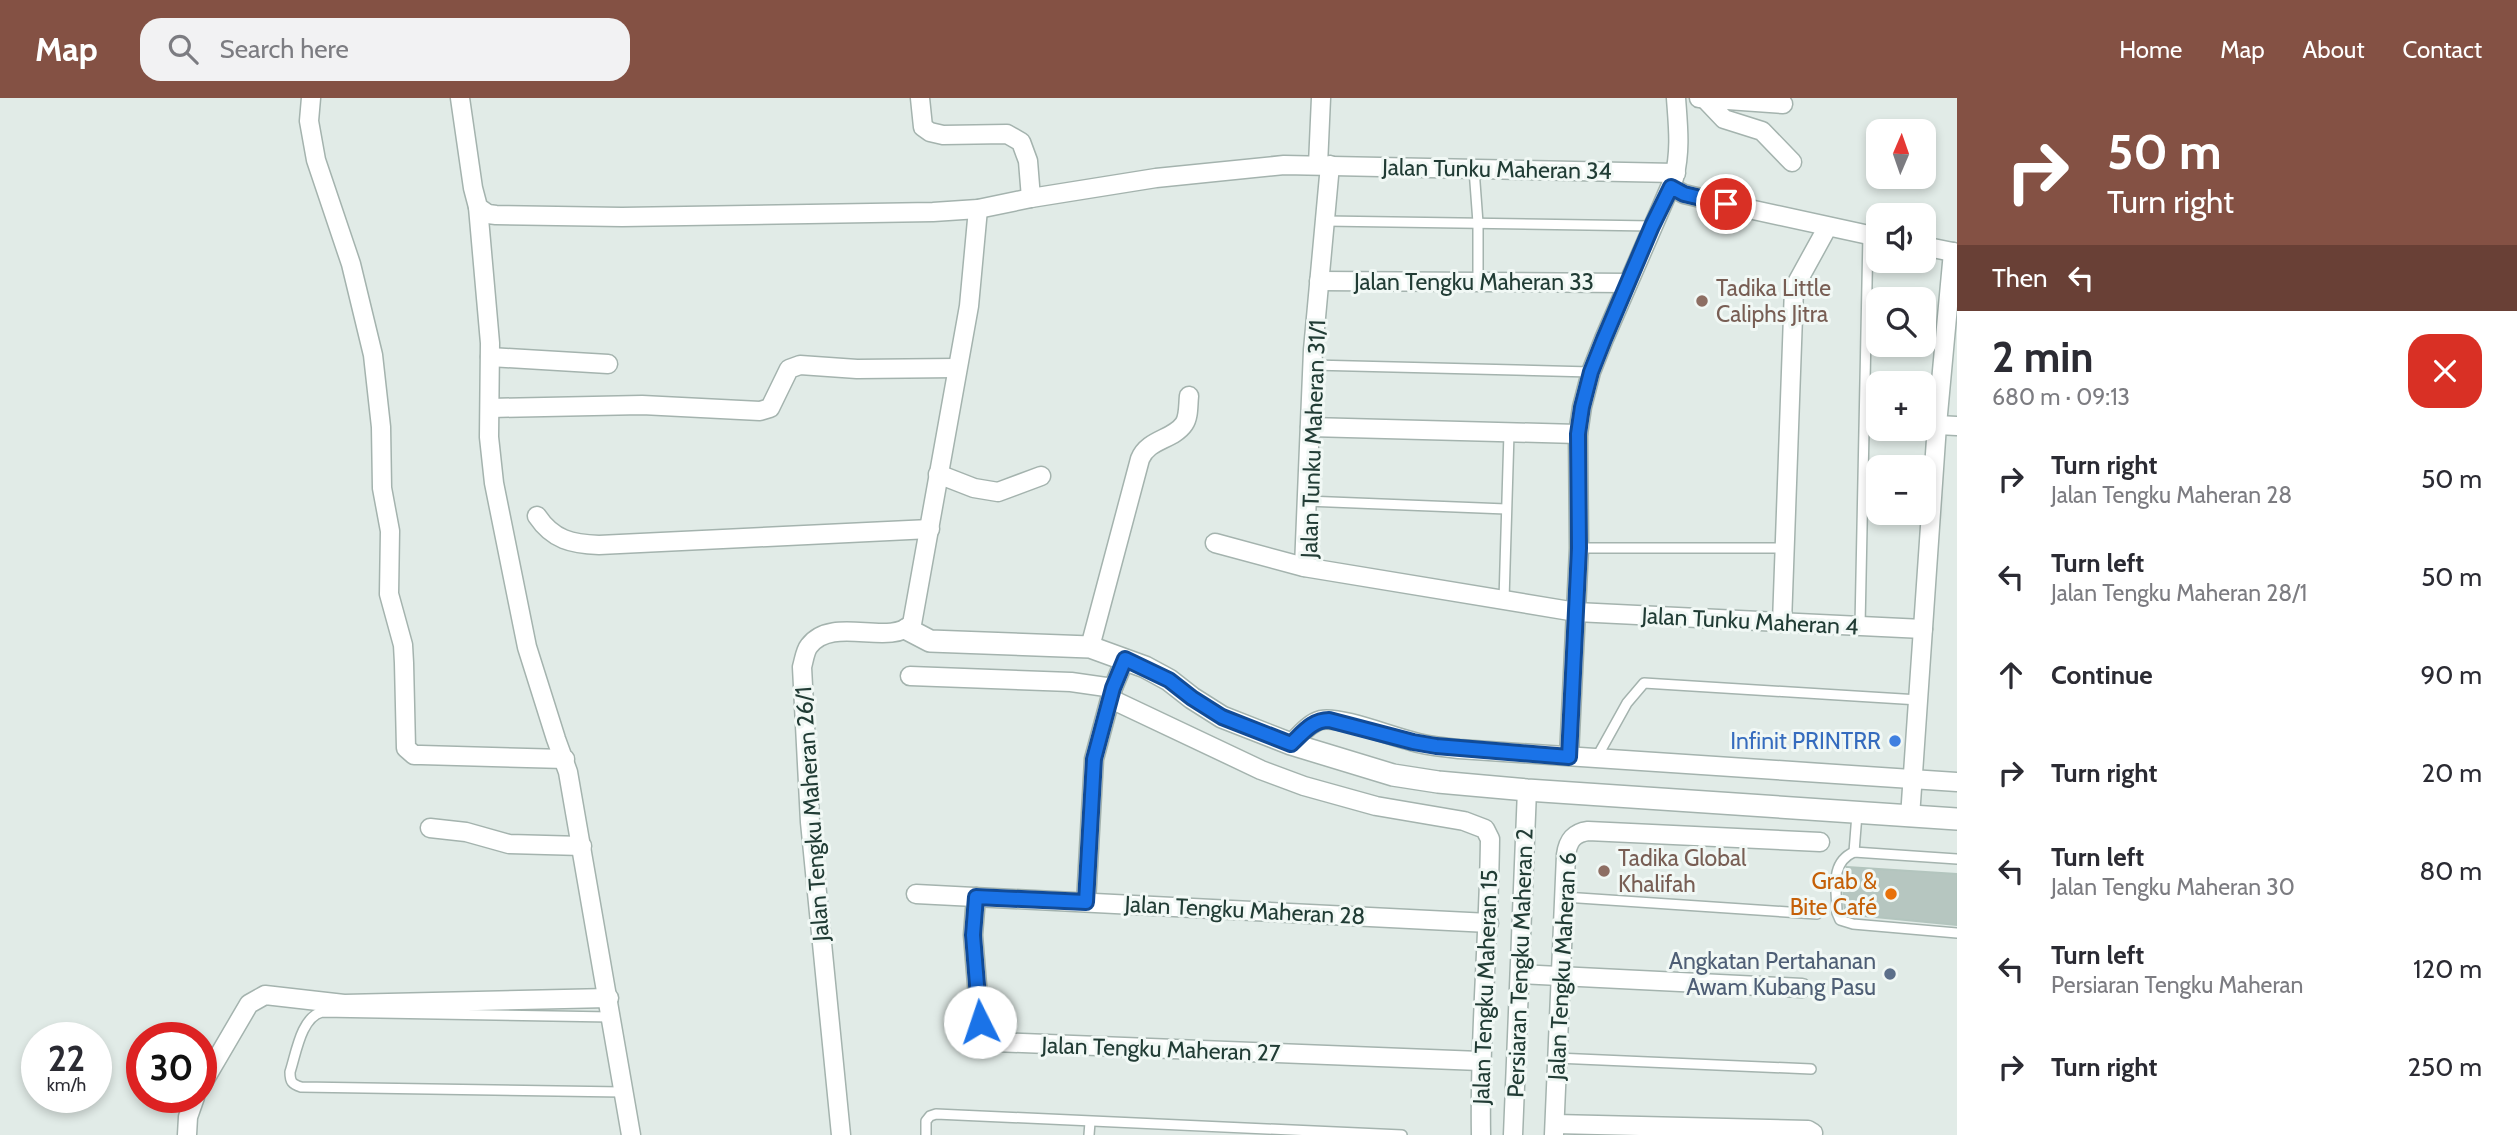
<!DOCTYPE html>
<meta charset="utf-8">
<style>
body{margin:0;font-family:Cabin,sans-serif;background:#f2f2f3;color:#2b2b33;height:100vh;display:flex;flex-direction:column;font-size:26px;white-space:nowrap}
*{box-sizing:border-box;margin:0}
p{font-size:23px;color:#7c7c81}
.icon{flex:none;width:38px;height:38px;fill:none;stroke:currentColor;stroke-width:2;stroke-linecap:round;stroke-linejoin:round}
.map{position:relative;flex:1;overflow:hidden}
.sheet{display:flex;flex-direction:column;background:#fff;width:560px}
.sheet>*{flex:none}
.top-card{background:#845144;color:#fff;overflow:hidden}
.needle{width:46px;rotate:2deg}
.tools{position:absolute;left:1866px;top:21px;display:grid;gap:14px}
.tools a{display:grid;place-items:center;width:70px;height:70px;border-radius:14px;background:#fff;box-shadow:0 4px 10px #0003;font-size:35px}
.speed{position:absolute;left:21px;top:924px;display:flex;gap:14px;font-size:35px;font-weight:700;text-align:center}
.speed>*{display:grid;place-content:center;width:91px;height:91px;border-radius:50%;background:#fff;box-shadow:0 4px 10px #0003;line-height:1}
.speed small{font-size:18px;font-weight:400}
.speed .limit{border:10px solid #d22;background:#fff;color:#111}
.pin{position:absolute;display:grid;place-items:center;width:60px;height:60px;color:#fff;margin:-30px;border:4px solid #fff;border-radius:50%;box-shadow:0 2px 7px #0007}
.me{position:absolute;width:77px;margin:-38px;rotate:356deg;stroke-linejoin:round;filter:drop-shadow(0 0 5px #0008)}
.turn{display:flex;align-items:center;gap:24px;height:147px;padding:0 35px;font-size:32px}
.turn .icon{width:91px;height:91px;stroke-width:2.5}
.turn b{display:block;font-size:49px;line-height:60px}
.then{display:flex;align-items:center;height:66px;padding:0 35px;background:#0003;gap:14px;font-size:26px}
.round{display:grid;place-items:center;flex:none;width:74px;height:74px;border-radius:21px;background:#f2f2f3}
.head{display:flex;align-items:center;justify-content:space-between;height:119px;padding:0 35px}
h1{font-size:42px;font-weight:800;line-height:52px}
ul{padding:0;list-style:none}
li{display:flex;align-items:center;gap:21px;height:98px;padding:0 35px}
li div{flex:1}
li b{display:block;font-size:26px}
li em{font-style:normal}
header{display:flex;align-items:center;gap:42px;box-sizing:border-box;height:98px;padding:0 35px;background:#845144;color:#fff}
header strong{font-size:33px}
nav{display:flex;gap:38px;margin-inline-start:auto;font-size:24px}
.search{width:490px;height:63px;background:#f2f2f3;display:flex;align-items:center;gap:18px;box-sizing:border-box;padding:0 24px;border-radius:21px;color:#7c7c81;font-size:26px}
main{display:flex;flex:1;min-height:0}
.map>svg:first-child{display:block}
.building{fill:#b6c6c0;stroke:#b3c5be;stroke-width:2}
.lines{fill:none;stroke-linecap:round;stroke-linejoin:round}
.service-casing{stroke:#a4b3ae;stroke-width:12}
.minor-casing{stroke:#a4b3ae;stroke-width:21}
.tertiary-casing{stroke:#a4b3ae;stroke-width:24}
.service{stroke:#fff;stroke-width:9}
.minor{stroke:#fff;stroke-width:18}
.tertiary{stroke:#fff;stroke-width:21}
.route-casing{stroke:#114b97;stroke-width:18}
.route{stroke:#1a73e8;stroke-width:12}
.education-dot{fill:#8d6e63;stroke:#f1f8f5;stroke-width:2.5}
.shop-dot{fill:#3f7fe0;stroke:#f1f8f5;stroke-width:2.5}
.food-dot{fill:#e8710a;stroke:#f1f8f5;stroke-width:2.5}
.service-dot{fill:#5c6f8a;stroke:#f1f8f5;stroke-width:2.5}
.labels{text-anchor:middle;dominant-baseline:central;stroke-width:6;stroke-linejoin:round;paint-order:stroke}
.street-label{font-size:23px;fill:#213c35;stroke:#f1f8f5}
.education-label{font-size:23px;fill:#785e54;stroke:#f1f8f5;text-anchor:start}
.shop-label{font-size:23px;fill:#366cbe;stroke:#f1f8f5;text-anchor:end}
.food-label{font-size:23px;fill:#c56008;stroke:#f1f8f5;text-anchor:end}
.service-label{font-size:23px;fill:#4e5e75;stroke:#f1f8f5;text-anchor:end}
</style>
<header>
<strong>Map</strong>
<div class="search"><svg class="icon" aria-label="search" viewBox="0 0 24 24"><circle cx="10" cy="10" r="6"/><path d="M15 15l6 6"/></svg>Search here</div>
<nav><a>Home</a><a>Map</a><a>About</a><a>Contact</a></nav>
</header>
<main>
<div class="map">
<svg width="1957" height="1037" viewBox="0 0 1957 1037">
<rect width="100%" height="100%" fill="#e1ebe7"/>
<polygon class="building" points="1847,769 1957,776 1957,827 1845,816 1843,788"/>
<g class="lines">
<defs>
<g id="service">
<polyline points="1474,71 1478,125 1478,184"/>
<polyline points="1325,123 1652,128"/>
<polyline points="1312,267 1591,274"/>
<polyline points="1306,403 1506,411"/>
<polyline points="1579,450 1784,450"/>
<polyline points="1504,502 1509,335"/>
<polyline points="1860,528 1868,137"/>
<polyline points="1597,659 1627,605 1644,585 1919,602"/>
<polyline points="1854,754 1857,716"/>
<path d="M 1957,761 L 1854,754 C 1829,765 1837,792 1837,815 L 1840,822 L 1853,826 L 1957,835"/>
<polyline points="1564,799 1817,816"/>
<path d="M 611,919 L 322,914 C 301,919 296,956 290,974 C 290,984 292,986 301,989 L 622,994"/>
<polyline points="1556,960 1811,971"/>
<polyline points="926,1037 926,1023 930,1018 936,1016 1402,1037"/>
<polyline points="1089,1037 1090,1024"/>
</g>
<g id="minor">
<polyline points="311,0 309,23 316,62 351,166 373,257 381,329 382,390 390,433 389,496 403,547 404,565 406,650 414,657 421,657 565,661"/>
<polyline points="460,0 473,90 478,109 488,116 496,117 622,119 933,114 978,111 1031,100 1156,80 1284,67 1676,75"/>
<polyline points="920,0 923,29 930,34 943,37 1007,36 1021,44 1028,63 1031,100"/>
<polyline points="1699,0 1783,6"/>
<polyline points="1704,0 1724,21 1762,33 1792,64"/>
<polyline points="1318,67 1321,0"/>
<polyline points="1671,89 1684,96 1726,106 1878,139"/>
<polyline points="478,109 490,245 489,339 494,385 527,549 556,641 568,674 631,1037"/>
<polyline points="1923,148 1957,155"/>
<polyline points="1319,183 1628,185"/>
<polyline points="490,259 608,266"/>
<polyline points="491,310 642,307 760,313 770,310 789,271 800,267 857,271 957,270"/>
<polyline points="1937,327 1957,328"/>
<polyline points="1310,329 1578,336"/>
<polyline points="938,376 974,390 998,394 1041,378"/>
<path d="M 537,418 C 553,442 572,446 599,447 L 930,431"/>
<polyline points="1215,445 1304,469 1576,514 1923,531"/>
<polyline points="1304,469 1313,252 1330,67"/>
<polyline points="1782,525 1794,190 1827,130"/>
<path d="M 1090,549 L 1140,361 C 1148,341 1173,342 1184,326 C 1189,319 1188,307 1189,298"/>
<polyline points="910,578 1071,584 1113,590"/>
<path d="M 1111,601 L 1261,672 L 1304,688 L 1376,708 L 1464,723 L 1485,731 L 1490,741 C 1489,840 1479,938 1481,1037"/>
<path d="M 1291,646 C 1299,638 1309,625 1321,622 C 1340,618 1390,638 1411,643 C 1426,648 1443,649 1459,651 L 1957,684"/>
<path d="M 1569,658 L 1579,450 L 1578,336 L 1582,309 L 1591,274 L 1604,241 L 1674,80 C 1681,52 1678,28 1676,0"/>
<polyline points="1910,719 1937,327 1953,154"/>
<polyline points="430,730 466,734 509,746 582,748"/>
<polyline points="916,796 1489,825"/>
<polyline points="976,799 973,837 980,924 982,934 994,944 1480,963"/>
<polyline points="1086,804 1094,661 1113,590 1125,561"/>
<polyline points="1520,876 1802,890"/>
<polyline points="201,988 249,906 265,897 344,906 609,900"/>
<polyline points="1555,1026 1808,1032 1813,1035"/>
<polyline points="187,1037 188,1019 195,999"/>
<path d="M 841,1037 L 810,724 L 802,569 C 804,562 805,553 809,548 C 832,517 889,549 912,526 L 969,208 L 978,111"/>
<polyline points="1513,1037 1527,692"/>
<path d="M 1554,1037 L 1566,757 C 1568,742 1574,735 1588,733 L 1820,744"/>
</g>
<polyline id="tertiary" points="907,531 930,543 1090,549 1145,569 1169,582 1192,600 1222,619 1291,646 1393,677 1438,684 1527,692 1957,721"/>
</defs>
<use href="#service" class="service-casing"/>
<use href="#minor" class="minor-casing"/>
<use href="#tertiary" class="tertiary-casing"/>
<use href="#service" class="service"/>
<use href="#minor" class="minor"/>
<use href="#tertiary" class="tertiary"/>
</g>
<g class="lines">
<defs>
<path id="route" d="M 980,924 L 973,837 L 976,799 L 1086,804 L 1094,661 L 1113,590 L 1125,561 L 1169,582 L 1192,600 L 1222,619 L 1291,646 C 1303,635 1312,622 1329,622 L 1413,644 L 1436,648 L 1569,659 L 1579,450 L 1578,336 L 1582,309 L 1591,274 L 1604,241 L 1652,128 L 1671,89 L 1684,96 L 1726,106"/>
</defs>
<use href="#route" class="route-casing"/>
<use href="#route" class="route"/>
</g>
<g class="education-dot">
<circle cx="1702" cy="203" r="7"/>
<circle cx="1604" cy="773" r="7"/>
</g>
<circle class="shop-dot" cx="1895" cy="643" r="7"/>
<circle class="food-dot" cx="1891" cy="796" r="7"/>
<circle class="service-dot" cx="1890" cy="876" r="7"/>
<g class="labels">
<g class="street-label">
<text transform="translate(1497 71) rotate(1)">Jalan Tunku Maheran 34</text>
<text x="1474" y="184">Jalan Tengku Maheran 33</text>
<text transform="translate(1313 341) rotate(-88)">Jalan Tunku Maheran 31/1</text>
<text transform="translate(1750 523) rotate(3)">Jalan Tunku Maheran 4</text>
<text transform="translate(812 716) rotate(-94)">Jalan Tengku Maheran 26/1</text>
<text transform="translate(1245 812) rotate(3)">Jalan Tengku Maheran 28</text>
<text transform="translate(1520 865) rotate(-88)">Persiaran Tengku Maheran 2</text>
<text transform="translate(1562 868) rotate(-87)">Jalan Tengku Maheran 6</text>
<text transform="translate(1485 889) rotate(-88)">Jalan Tengku Maheran 15</text>
<text transform="translate(1161 951) rotate(2)">Jalan Tengku Maheran 27</text>
</g>
<g class="education-label">
<text x="1716" y="190">Tadika Little<tspan x="1716" dy="26">Caliphs Jitra</tspan></text>
<text x="1618" y="760">Tadika Global<tspan x="1618" dy="26">Khalifah</tspan></text>
</g>
<g class="shop-label">
<text x="1881" y="643">Infinit PRINTRR</text>
</g>
<g class="food-label">
<text x="1877" y="783">Grab &amp;<tspan x="1877" dy="26">Bite Café</tspan></text>
</g>
<g class="service-label">
<text x="1876" y="863">Angkatan Pertahanan<tspan x="1876" dy="26">Awam Kubang Pasu</tspan></text>
</g>
</g>
</svg>
<div class="tools">
<a><svg class="needle" viewBox="-14 -14 28 28"><path d="M0-13l5 13h-10z" fill="#e53935"/><path d="M0 13l5-13h-10z" fill="#7c7c81"/></svg></a>
<a><svg class="icon" aria-label="sound" viewBox="0 0 24 24"><path d="M4 9h4l5-4v14l-5-4H4zM17 9q2 3 0 6"/></svg></a>
<a><svg class="icon" aria-label="search" viewBox="0 0 24 24"><circle cx="10" cy="10" r="6"/><path d="M15 15l6 6"/></svg></a>
<a>+</a>
<a>−</a>
</div>
<div class="speed"><div>22<small>km/h</small></div><div class="limit">30</div></div>
<div class="pin" style="left:1726px;top:106px;background:#d93025"><svg class="icon" aria-label="arrive" viewBox="0 0 24 24"><path d="M6 21V4h12l-3 4 3 4H6"/></svg></div>
<svg class="me" style="left:980px;top:924px" viewBox="-20 -20 40 40"><circle r="19" fill="#fff"/><path d="M0-13L10 11 0 6-10 11z" fill="#1a73e8"/></svg>
</div>
<section class="sheet">
<div class="top-card">
<div class="turn"><svg class="icon" aria-label="right" viewBox="0 0 24 24"><path d="M7 20v-9h11M14 6l5 5-5 5"/></svg><div><b>50 m</b>Turn right</div></div>
<div class="then">Then<svg class="icon" aria-label="left" viewBox="0 0 24 24"><path d="M17 20v-9H6M10 6l-5 5 5 5"/></svg></div>
</div>
<div class="head"><div><h1>2 min</h1><p>680 m · 09:13</p></div><a class="round" style="background:#d93025;color:#fff"><svg class="icon" aria-label="close" viewBox="0 0 24 24"><path d="M6 6l12 12M18 6L6 18"/></svg></a></div>
<ul>
<li><svg class="icon" aria-label="right" viewBox="0 0 24 24"><path d="M7 20v-9h11M14 6l5 5-5 5"/></svg><div><b>Turn right</b><p>Jalan Tengku Maheran 28</p></div><em>50 m</em></li>
<li><svg class="icon" aria-label="left" viewBox="0 0 24 24"><path d="M17 20v-9H6M10 6l-5 5 5 5"/></svg><div><b>Turn left</b><p>Jalan Tengku Maheran 28/1</p></div><em>50 m</em></li>
<li><svg class="icon" aria-label="ahead" viewBox="0 0 24 24"><path d="M12 20V5M6 11l6-6 6 6"/></svg><div><b>Continue</b></div><em>90 m</em></li>
<li><svg class="icon" aria-label="right" viewBox="0 0 24 24"><path d="M7 20v-9h11M14 6l5 5-5 5"/></svg><div><b>Turn right</b></div><em>20 m</em></li>
<li><svg class="icon" aria-label="left" viewBox="0 0 24 24"><path d="M17 20v-9H6M10 6l-5 5 5 5"/></svg><div><b>Turn left</b><p>Jalan Tengku Maheran 30</p></div><em>80 m</em></li>
<li><svg class="icon" aria-label="left" viewBox="0 0 24 24"><path d="M17 20v-9H6M10 6l-5 5 5 5"/></svg><div><b>Turn left</b><p>Persiaran Tengku Maheran</p></div><em>120 m</em></li>
<li><svg class="icon" aria-label="right" viewBox="0 0 24 24"><path d="M7 20v-9h11M14 6l5 5-5 5"/></svg><div><b>Turn right</b></div><em>250 m</em></li>
</ul>
</section>
</main>
